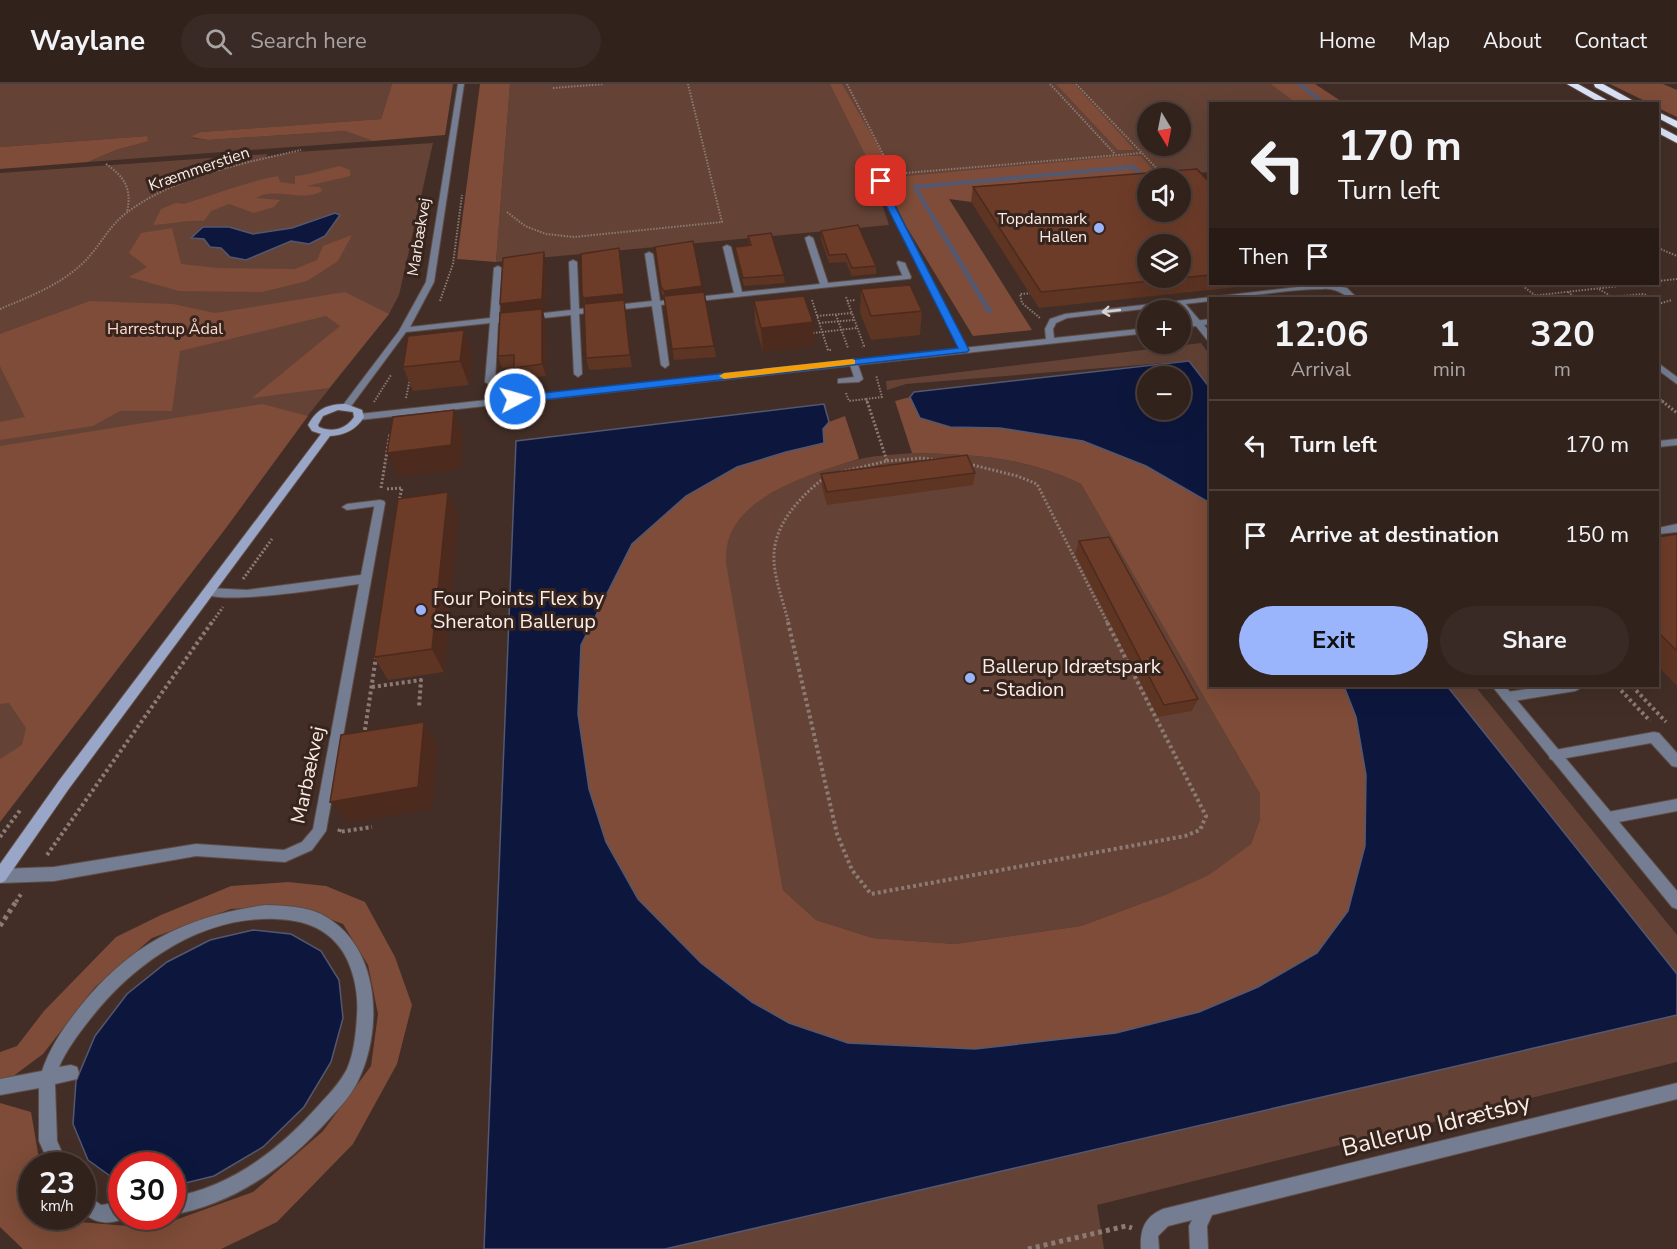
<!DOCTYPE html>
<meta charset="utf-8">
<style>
body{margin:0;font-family:"Nunito Sans",sans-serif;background:#3a2a25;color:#f1f3f6;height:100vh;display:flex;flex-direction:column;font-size:22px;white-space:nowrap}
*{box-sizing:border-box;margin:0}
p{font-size:20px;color:#a8a4a3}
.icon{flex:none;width:33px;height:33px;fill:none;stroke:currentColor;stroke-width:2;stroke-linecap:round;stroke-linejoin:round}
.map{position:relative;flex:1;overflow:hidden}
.sheet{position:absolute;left:1209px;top:213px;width:450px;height:390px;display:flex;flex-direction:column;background:#32221c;border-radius:0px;box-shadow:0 6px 24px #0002,0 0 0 2px #4d3f3b}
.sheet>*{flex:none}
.hud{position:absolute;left:1209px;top:18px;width:450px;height:183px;border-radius:0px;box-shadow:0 6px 24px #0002,0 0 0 2px #4d3f3b;background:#32221c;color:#f1f3f6;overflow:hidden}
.needle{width:39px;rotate:170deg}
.fabs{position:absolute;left:1137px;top:18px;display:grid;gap:12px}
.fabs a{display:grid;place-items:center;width:54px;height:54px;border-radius:50%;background:#32221c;box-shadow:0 6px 24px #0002,0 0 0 2px #4d3f3b;font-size:30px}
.speed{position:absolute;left:18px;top:1068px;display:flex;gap:12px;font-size:30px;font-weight:700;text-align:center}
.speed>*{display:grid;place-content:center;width:78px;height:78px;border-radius:50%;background:#32221c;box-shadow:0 6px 24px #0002,0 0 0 2px #4d3f3b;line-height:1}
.speed small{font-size:15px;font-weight:400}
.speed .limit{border:9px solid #d22;background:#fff;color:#111}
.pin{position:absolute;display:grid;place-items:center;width:51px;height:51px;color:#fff;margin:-26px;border-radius:12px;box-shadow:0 3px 9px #0006}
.me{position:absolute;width:66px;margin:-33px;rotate:84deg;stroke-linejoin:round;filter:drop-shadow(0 0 4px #0008)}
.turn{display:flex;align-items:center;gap:21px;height:126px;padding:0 30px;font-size:27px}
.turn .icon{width:78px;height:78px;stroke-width:2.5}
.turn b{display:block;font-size:42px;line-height:51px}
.then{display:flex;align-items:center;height:57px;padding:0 30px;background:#0003;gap:12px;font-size:22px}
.eta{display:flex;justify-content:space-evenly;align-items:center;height:102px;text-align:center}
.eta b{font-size:36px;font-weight:700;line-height:42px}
.action{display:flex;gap:12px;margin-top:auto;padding:12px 30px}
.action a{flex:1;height:69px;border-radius:36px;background:#9bb5fd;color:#111;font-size:24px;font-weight:700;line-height:69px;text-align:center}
.action a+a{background:#3a2a25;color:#f1f3f6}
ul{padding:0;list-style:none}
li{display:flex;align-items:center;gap:18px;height:90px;padding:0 30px;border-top:2px solid #4d3f3b}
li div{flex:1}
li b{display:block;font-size:22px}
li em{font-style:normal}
header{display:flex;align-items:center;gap:36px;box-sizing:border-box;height:84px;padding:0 30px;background:#32221c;border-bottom:2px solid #4d3f3b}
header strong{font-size:28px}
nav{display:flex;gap:33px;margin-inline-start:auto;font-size:21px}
.search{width:420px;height:54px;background:#3a2a25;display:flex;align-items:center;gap:15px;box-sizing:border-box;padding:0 21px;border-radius:33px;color:#a8a4a3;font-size:22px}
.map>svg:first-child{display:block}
.green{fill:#644336;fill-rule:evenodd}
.forest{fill:#7e4c38}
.water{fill:#0d173d;stroke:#545770;stroke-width:1.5;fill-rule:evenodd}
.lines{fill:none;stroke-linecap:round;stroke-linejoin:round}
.stream-far1{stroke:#545770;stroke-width:4}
.stream{stroke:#545770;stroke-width:5}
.lane-casing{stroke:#5f4d45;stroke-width:2}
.street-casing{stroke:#5f4d45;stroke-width:2}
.secondary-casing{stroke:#5f4d45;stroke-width:2}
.highway-casing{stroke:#5f4d45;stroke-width:2}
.path-far3{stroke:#8c7a74;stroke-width:2;stroke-dasharray:1.5 1.5;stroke-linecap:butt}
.path-far2{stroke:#8c7a74;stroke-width:3;stroke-dasharray:2 2;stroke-linecap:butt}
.path-far1{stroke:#8c7a74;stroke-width:4;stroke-dasharray:3 3;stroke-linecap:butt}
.path{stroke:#8c7a74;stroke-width:5;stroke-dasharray:4 4;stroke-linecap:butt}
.lane{fill:#747d91;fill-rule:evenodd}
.street{fill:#747d91;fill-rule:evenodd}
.secondary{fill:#99a6c7;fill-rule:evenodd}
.highway{fill:#dbe3f8;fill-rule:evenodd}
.wall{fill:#5e3423}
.shaded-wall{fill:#4c2a1d}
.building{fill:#6d3c29;stroke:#4c2a1d;stroke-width:1.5;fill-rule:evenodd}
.oneway{stroke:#d8d1d2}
.route{fill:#1a73e8;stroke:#114b97;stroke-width:1.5}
.slow{fill:#f59e0b}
.poi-dot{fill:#9bb5fd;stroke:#37241d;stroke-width:2}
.labels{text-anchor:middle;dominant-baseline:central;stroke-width:6;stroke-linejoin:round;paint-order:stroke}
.far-street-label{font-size:16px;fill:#faede8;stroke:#37241d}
.far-poi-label{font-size:16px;fill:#faede8;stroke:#37241d;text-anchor:end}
.far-park-label{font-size:16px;fill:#fddbce;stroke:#37241d}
.poi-label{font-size:20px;fill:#faede8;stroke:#37241d;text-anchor:start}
.street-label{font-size:20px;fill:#faede8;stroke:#37241d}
.near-street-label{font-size:24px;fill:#faede8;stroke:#37241d}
</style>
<header>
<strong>Waylane</strong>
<div class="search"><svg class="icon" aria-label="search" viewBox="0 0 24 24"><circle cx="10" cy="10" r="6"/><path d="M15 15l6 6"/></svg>Search here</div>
<nav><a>Home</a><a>Map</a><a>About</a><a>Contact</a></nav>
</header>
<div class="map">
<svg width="1677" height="1165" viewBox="0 0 1677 1165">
<rect width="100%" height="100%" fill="#422e26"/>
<g class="green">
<polygon points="0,0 392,0 381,35 201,48 191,54 208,56 345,47 373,57 88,78 116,66 149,57 147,52 0,63"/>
<path d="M 510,0 L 1274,0 L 1300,19 L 1210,20 L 1210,88 L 1159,92 L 1140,74 L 875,99 L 889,141 L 496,178 ZM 1148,28 L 1180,28 L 1180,62 L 1148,62 Z"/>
<polygon points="433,59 399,211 389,230 92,602 0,733 0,89 268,70 265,73 296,68"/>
<polygon points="1201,259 1210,271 1210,304 1189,277 906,300 887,306 886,297"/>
<path d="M 912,369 C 971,370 1027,373 1081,400 L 1260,710 L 1260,735 L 1251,760 L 1209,792 L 1167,810 L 1081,842 L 955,860 L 873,854 L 816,836 L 783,806 L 725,479 C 726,468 727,458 731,448 C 750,409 818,386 857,376 C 874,371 894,371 912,369 Z"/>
<polygon points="1447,602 1475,602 1677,851 1677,890"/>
<polygon points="1677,931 1677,978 1097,1121 1104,1165 665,1165"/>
</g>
<g class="forest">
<polygon points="392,0 453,0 445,51 373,57 345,47 208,56 190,53 201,48 381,35"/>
<polygon points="480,0 510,0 496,178 457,175"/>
<polygon points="830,0 842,0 896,93 1124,72 1141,72 1160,94 971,118 949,115 1032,246 973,252 906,142 884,97 875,92 869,83 871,82"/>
<polygon points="1056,0 1074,0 1135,66 1118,66"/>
<polygon points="1271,0 1315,0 1344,19 1296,19"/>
<polygon points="1610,0 1663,0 1677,6 1677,33 1658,24 1658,20 1649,19"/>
<polygon points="147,52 149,57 116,66 88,78 0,85 0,63"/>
<path d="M 340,82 L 350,86 L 350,92 L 307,102 L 320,103 L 322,107 C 303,119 275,102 256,114 L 280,116 L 274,123 L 254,129 L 229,120 L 211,127 L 204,137 C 187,136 171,140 153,141 L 161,125 L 176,119 L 184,120 C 216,110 246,98 278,92 L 280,98 L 295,100 L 295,92 C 311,91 323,85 340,82 Z"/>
<polygon points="172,144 181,180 217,184 295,185 317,176 323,162 352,151 338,177 307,197 262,208 179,207 129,193 147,183 129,169 141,149"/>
<polygon points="345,208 389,230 329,304 252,314 340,242 326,232 180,267 172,327 120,327 93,342 0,356 0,338 25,333 0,282 0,250 90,217 173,220 215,229"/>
<path d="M 910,313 L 920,334 L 950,343 L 1000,344 L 1083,357 L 1146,382 L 1210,419 L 1210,602 L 1344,602 L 1356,633 L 1366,691 L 1365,762 L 1348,827 L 1317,869 L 1258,903 L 1199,928 L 1116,949 L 975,965 L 848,959 L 789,939 L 752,918 L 701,879 L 638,815 L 606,758 L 589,705 L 578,630 L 581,561 L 632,460 L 686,412 L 737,383 L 786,368 L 824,359 L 823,345 L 829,338 L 845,332 L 859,375 C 819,387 752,407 732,447 C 727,457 726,468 726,479 L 783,806 L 816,836 L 873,854 L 955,860 L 1081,842 L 1167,810 L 1209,791 L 1251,760 L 1260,735 L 1260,710 L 1081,400 C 1027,373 971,370 912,369 L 895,317 Z"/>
<polygon points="262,320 308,332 226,444 0,738 0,675 22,661 26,644 9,619 0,620 0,362"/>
<polygon points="288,798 326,802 365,818 395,873 412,921 397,980 353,1060 277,1138 221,1165 23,1165 0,1143 0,1019 31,1028 40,1081 32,1082 32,1132 64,1133 67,1137 153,1144 253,1108 323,1047 371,982 378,930 368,881 343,840 295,822 231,825 152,854 95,903 43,970 4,999 0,1000 0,968 17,962 44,927 116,853 161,831 231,802"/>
</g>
<g class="water">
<polygon points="335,129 340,131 325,152 309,160 291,157 246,176 230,173 221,164 210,163 204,155 191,154 203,143 229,143 253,150 292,144"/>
<path d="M 1189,277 L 1210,304 L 1210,419 L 1146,382 L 1083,357 L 1000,344 L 950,343 L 920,334 L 910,313 L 914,308 ZM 1148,292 L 1180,292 L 1180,326 L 1148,326 Z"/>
<polygon points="824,320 829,338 823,345 824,359 786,368 737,383 686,412 632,460 581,561 578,630 589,705 606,758 638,815 701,879 752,918 789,939 848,959 975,965 1116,949 1199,928 1258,903 1317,869 1348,827 1365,762 1366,691 1356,633 1344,602 1447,602 1677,890 1677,931 665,1165 484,1165 516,357"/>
<polygon points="253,846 291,850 321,867 339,896 343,934 331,978 304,1023 263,1063 214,1092 173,1102 172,1082 122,1082 120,1099 88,1076 73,1040 76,997 95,952 127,910 167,878 210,856"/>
</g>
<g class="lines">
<g class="stream-far1">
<polyline points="1299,0 1325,20"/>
<polyline points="938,142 915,103 1133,83 1141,91"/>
</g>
<polyline class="stream" points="937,140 989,227"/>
<defs>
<g id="lane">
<polygon points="893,88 896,90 888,93 883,101 968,266 967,268 960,266 877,101 884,91"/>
<polygon points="898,177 905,179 911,193 910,195 903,193 897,179"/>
<polygon points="1177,217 1183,217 1201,238 1201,242 1195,242 1177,221"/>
<polygon points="853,275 857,278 863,295 859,298 838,299 838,295 854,293 849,278"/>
<polygon points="1658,279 1677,293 1677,300 1658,286"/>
<polygon points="1677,355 1677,361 1658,363 1658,357"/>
<polygon points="380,416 384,417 385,419 384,421 347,426 342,423 347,420"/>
<polygon points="1677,440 1677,448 1658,450 1658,444"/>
<polygon points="1548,602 1581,602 1579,605 1575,607 1507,618 1503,616 1501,613 1503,610 1507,608"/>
<polygon points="1654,648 1659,649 1677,669 1677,683 1672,682 1651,659 1555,676 1550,675 1549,671 1550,667 1555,666"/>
<polygon points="1677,715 1677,727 1608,740 1603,738 1601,734 1603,730 1608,728"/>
<path d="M 266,821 C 286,822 310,822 328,834 C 381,867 383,948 357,999 C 350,1013 339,1024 329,1035 C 288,1081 235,1120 172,1131 L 172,1113 C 232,1103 280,1065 319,1021 C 329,1010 340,999 347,985 C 354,969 356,950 357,932 C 359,909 353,878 337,860 C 321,841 299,836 276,835 C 202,832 135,878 91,934 C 79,949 67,965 59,983 L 71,981 L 77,983 L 79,989 L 77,995 L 55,1000 L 57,1057 L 68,1082 L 50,1082 L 39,1057 L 39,1004 L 0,1011 L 0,995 L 42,987 C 50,963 64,943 79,924 C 130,860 186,832 266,821 Z"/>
<path d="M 82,1107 L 101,1121 L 122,1118 L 122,1132 L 128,1133 C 110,1141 97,1141 82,1128 Z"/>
</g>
<g id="street">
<polygon points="458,0 464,0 434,198 410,243 490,234 494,184 498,182 502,184 499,234 571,226 569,178 573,176 577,178 579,225 652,217 645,170 649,168 653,170 660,217 734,209 723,163 727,161 731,163 742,208 820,200 805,154 809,152 813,154 828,199 907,191 911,193 907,195 661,221 669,281 665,284 661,281 652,222 579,230 582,290 578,293 574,290 571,231 498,239 495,298 490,301 485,298 490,239 406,248 349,325 343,325 343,321 399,247 426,198"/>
<path d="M 1325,200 L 1347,204 L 1357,214 L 1349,214 C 1341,208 1333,204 1323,205 C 1286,205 1248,214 1210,214 L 1210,217 L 1067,234 L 1056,239 L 1053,245 L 1054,254 L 1148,244 L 1148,249 L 359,336 L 354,333 L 359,330 L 1046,255 L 1045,245 L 1050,235 L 1065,230 Z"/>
<polygon points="1210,235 1210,240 1204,241 1210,249 1210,256 1207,256 1196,242 1180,244 1180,239"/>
<path d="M 380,416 L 385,419 L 326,747 L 312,766 L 285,778 L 196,772 L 54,797 L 0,799 L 0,785 L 54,783 L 196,760 L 284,766 L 302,758 L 313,745 L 359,500 C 334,503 216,523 202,508 L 208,504 L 247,506 L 361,491 L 375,419 Z"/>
<polygon points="1492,602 1505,602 1677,807 1677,825 1672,823"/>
<path d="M 1677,999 L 1677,1015 L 1212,1131 L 1207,1142 L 1208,1165 L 1190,1165 L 1189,1142 L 1192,1136 L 1168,1142 L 1158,1152 L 1159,1165 L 1141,1165 C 1140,1146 1144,1133 1163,1125 Z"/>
</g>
<path id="secondary" d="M 346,320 L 362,326 L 364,333 C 356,346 345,351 330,352 L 68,706 L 5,797 L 0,799 L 0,780 L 58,698 L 321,350 L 312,347 L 308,341 C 317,325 327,320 346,320 ZM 338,326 L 353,328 L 354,333 C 346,345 332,349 319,343 L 318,341 L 323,332 Z"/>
<g id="highway">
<polygon points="1567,0 1578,0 1614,20 1602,20"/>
<polygon points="1594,0 1603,0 1639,20 1627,20 1595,3"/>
<polygon points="1658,28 1677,37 1677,44 1658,34"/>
<polygon points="1658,42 1677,52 1677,59 1658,49"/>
</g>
</defs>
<use href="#lane" class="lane-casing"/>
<use href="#street" class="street-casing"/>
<use href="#secondary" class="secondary-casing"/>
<use href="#highway" class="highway-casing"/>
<g class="path-far3">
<polyline points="847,0 888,80"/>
<polyline points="1050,0 1115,70"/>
<polyline points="1076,0 1162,90"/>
<polyline points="553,4 604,0"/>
<path d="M 106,80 C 125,93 132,105 127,128"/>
<polyline points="906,89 1142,69"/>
<polyline points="507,128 525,142 546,150 574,153 722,138 688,0"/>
<polyline points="1658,164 1677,172"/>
<polyline points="1658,197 1677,195"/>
<polyline points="1520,200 1536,212"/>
<polyline points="1599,205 1612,213 1643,210 1654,214"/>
<polyline points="1568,208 1576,214"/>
<polyline points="1034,209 1020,210 1022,219 1040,234"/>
<polyline points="846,213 864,262 862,263"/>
<polyline points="1513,214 1637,200"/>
<polyline points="812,216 828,266 831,266"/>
<polyline points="440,217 453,180 462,111"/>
<polyline points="847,217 855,216"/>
<polyline points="1658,220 1672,216"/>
<path d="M 0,225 C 31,212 63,200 87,175 C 101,160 111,139 129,127 C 177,92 244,79 301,66"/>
<polyline points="836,231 848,264"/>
<polyline points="817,232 852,229"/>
<polyline points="819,239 854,236"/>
<polyline points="813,249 857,244"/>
<polyline points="846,309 849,317 866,315 867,318"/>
<polyline points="406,314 410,295"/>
<polyline points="1658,314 1664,318"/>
<polyline points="866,315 882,313 876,291"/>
<polyline points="374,318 391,291"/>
</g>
<g class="path-far2">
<polyline points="1662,317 1677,329"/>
<polyline points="887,377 921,374 938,376"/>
<polyline points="969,380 1017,392 1037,400 1108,540"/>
<polyline points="841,388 887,377 867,317"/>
<polyline points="381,404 390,349"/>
<polyline points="387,405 402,404 399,417"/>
<polyline points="243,495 272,455"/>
<polyline points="211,540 223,523"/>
<path d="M 789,540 C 784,520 775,497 774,477 C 772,441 800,413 825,393"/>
</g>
<g class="path-far1">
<polyline points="788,538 837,750 852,786 871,810 1185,752 1200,746 1206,732 1107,538"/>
<polyline points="1617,602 1650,637"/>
<polyline points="1632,602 1666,638"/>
<polyline points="372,603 421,596 419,623"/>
<polyline points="364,652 376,573"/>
<polyline points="340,745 339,748 372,743"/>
<polyline points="0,753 21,725"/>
<polyline points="47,771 212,538"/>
<polyline points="16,818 21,810"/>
</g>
<g class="path">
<polyline points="0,842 17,816"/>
<polyline points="1028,1165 1126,1142 1132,1144"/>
</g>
<use href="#lane" class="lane"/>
<use href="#street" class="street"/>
<use href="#secondary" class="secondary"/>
<use href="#highway" class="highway"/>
</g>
<g class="wall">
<polygon points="1210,99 1210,200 1239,200 1238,203 1039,224 971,118 973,103"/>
<polygon points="821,147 876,182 876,190 852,192 846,178 829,179 821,155"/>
<polygon points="748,152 784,191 785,199 744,202 736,171 735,163 749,162"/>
<polygon points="655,163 703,208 714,262 716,273 674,276 665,214 662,210"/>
<polygon points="619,164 624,218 632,283 589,286 586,274 585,220 582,211"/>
<polygon points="546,179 545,227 543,227 545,236 546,292 517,295 514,283 502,284 498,272 503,229 500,220"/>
<polygon points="861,205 922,227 920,251 871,256 860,229"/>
<polygon points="754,217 813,238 814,262 763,268 755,240"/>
<polygon points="464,246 472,270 469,301 413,307 403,283"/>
<polygon points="975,389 973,401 827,421 822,403 821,390"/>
<polygon points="448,408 458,433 444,588 388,596 374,573"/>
<polygon points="1677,450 1677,602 1658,582 1658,453"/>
<polygon points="1079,457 1198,615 1192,627 1158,633 1075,470"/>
</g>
<g class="shaded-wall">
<polygon points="619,164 624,218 632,283 630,271 586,222 584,214"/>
<polygon points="544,168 546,179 545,227 543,227 545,236 546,292 542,280 504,231 500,220"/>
<polygon points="702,202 703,210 665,214 664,207"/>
<polygon points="813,238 814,262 763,268 761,244"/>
<polygon points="464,246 472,270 469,301 460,277"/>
<polygon points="454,326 463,350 461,385 399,393 387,369"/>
<polygon points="448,408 458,433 444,588 432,565"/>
<polygon points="424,638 437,660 433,724 348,739 330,718"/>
</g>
<g class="building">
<path d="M 1197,85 L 1210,99 L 1210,191 L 1041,208 L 973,103 ZM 1148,94 L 1180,94 L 1180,128 L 1148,128 ZM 1148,160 L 1180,160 L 1180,194 L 1148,194 Z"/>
<polygon points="858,141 876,182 852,184 846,170 829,171 821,147"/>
<polygon points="771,149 784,191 743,194 735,163 751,161 748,152"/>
<polygon points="693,157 702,202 664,207 661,203 655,163"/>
<polygon points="619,164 624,210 584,214 582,211 581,170"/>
<polygon points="544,168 542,215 500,220 503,174"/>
<polygon points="910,201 922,227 871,232 861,205"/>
<polygon points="704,208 714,262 672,265 664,212"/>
<polygon points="804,212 813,238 761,244 754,217"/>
<polygon points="624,216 630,271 586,274 584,220"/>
<polygon points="542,225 542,280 514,284 514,271 498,272 500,229"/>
<polygon points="464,246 460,277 403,283 408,252"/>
<polygon points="454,326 451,361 387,369 393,333"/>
<polygon points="967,371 975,389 827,408 821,390"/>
<polygon points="448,408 432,565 374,573 398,415"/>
<polygon points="1677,450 1677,567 1658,548 1658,453"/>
<polygon points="1109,453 1198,615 1164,621 1079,457"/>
<polygon points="424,638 418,703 330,718 341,651"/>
</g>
<defs><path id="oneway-shaft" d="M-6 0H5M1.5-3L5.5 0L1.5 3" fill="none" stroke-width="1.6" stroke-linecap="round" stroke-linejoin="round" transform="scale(1.5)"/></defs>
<use class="oneway" href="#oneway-shaft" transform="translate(1111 227) rotate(174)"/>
<polygon class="route" points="878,95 885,97 884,101 969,266 967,268 515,319 510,315 515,312 958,264 876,101"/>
<polygon class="slow" points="852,275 855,276 855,280 724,295 719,292 724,289"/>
<g class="poi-dot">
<circle cx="1099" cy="144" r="6"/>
<circle cx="421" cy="526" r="6"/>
<circle cx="970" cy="594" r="6"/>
</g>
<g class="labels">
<g class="far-street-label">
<text transform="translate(199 85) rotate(-19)">Kræmmerstien</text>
<text transform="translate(419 153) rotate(-81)">Marbækvej</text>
</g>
<g class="far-poi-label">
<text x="1087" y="135">Topdanmark<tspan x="1087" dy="18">Hallen</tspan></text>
</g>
<g class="far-park-label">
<text x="165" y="245">Harrestrup Ådal</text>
</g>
<g class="poi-label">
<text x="433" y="514">Four Points Flex by<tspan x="433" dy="23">Sheraton Ballerup</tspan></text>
<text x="982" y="582">Ballerup Idrætspark<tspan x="982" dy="23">- Stadion</tspan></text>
</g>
<g class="street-label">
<text transform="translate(308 691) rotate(-78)">Marbækvej</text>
</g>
<g class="near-street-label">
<text transform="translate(1436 1041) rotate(-14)">Ballerup Idrætsby</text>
</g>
</g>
</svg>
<div class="fabs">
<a><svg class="needle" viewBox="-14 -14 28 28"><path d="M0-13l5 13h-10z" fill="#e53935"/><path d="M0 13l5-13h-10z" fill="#a8a4a3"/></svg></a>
<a><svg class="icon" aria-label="sound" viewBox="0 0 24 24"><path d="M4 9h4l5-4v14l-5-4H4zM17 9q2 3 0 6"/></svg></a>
<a><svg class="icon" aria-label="layers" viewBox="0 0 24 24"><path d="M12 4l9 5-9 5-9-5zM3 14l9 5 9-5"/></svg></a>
<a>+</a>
<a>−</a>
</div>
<div class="speed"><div>23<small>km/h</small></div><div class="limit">30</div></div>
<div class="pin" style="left:881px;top:97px;background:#d93025"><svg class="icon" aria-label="arrive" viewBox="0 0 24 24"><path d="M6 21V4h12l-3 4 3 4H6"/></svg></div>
<svg class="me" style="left:515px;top:315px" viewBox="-20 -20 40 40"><circle r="17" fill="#1a73e8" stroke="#fff" stroke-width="3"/><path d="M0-11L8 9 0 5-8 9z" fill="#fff"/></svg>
<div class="hud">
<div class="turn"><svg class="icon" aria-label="left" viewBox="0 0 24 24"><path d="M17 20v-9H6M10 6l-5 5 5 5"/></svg><div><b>170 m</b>Turn left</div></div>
<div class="then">Then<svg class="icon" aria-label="arrive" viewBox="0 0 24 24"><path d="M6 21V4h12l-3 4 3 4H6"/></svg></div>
</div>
<section class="sheet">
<div class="eta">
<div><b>12:06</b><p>Arrival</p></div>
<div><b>1</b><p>min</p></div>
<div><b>320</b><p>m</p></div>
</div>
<ul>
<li><svg class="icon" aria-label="left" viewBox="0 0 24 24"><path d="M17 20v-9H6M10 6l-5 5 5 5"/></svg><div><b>Turn left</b></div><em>170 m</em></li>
<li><svg class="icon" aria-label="arrive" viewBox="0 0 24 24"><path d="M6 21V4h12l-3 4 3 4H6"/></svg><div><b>Arrive at destination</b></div><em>150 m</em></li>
</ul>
<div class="action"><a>Exit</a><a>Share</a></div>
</section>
</div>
